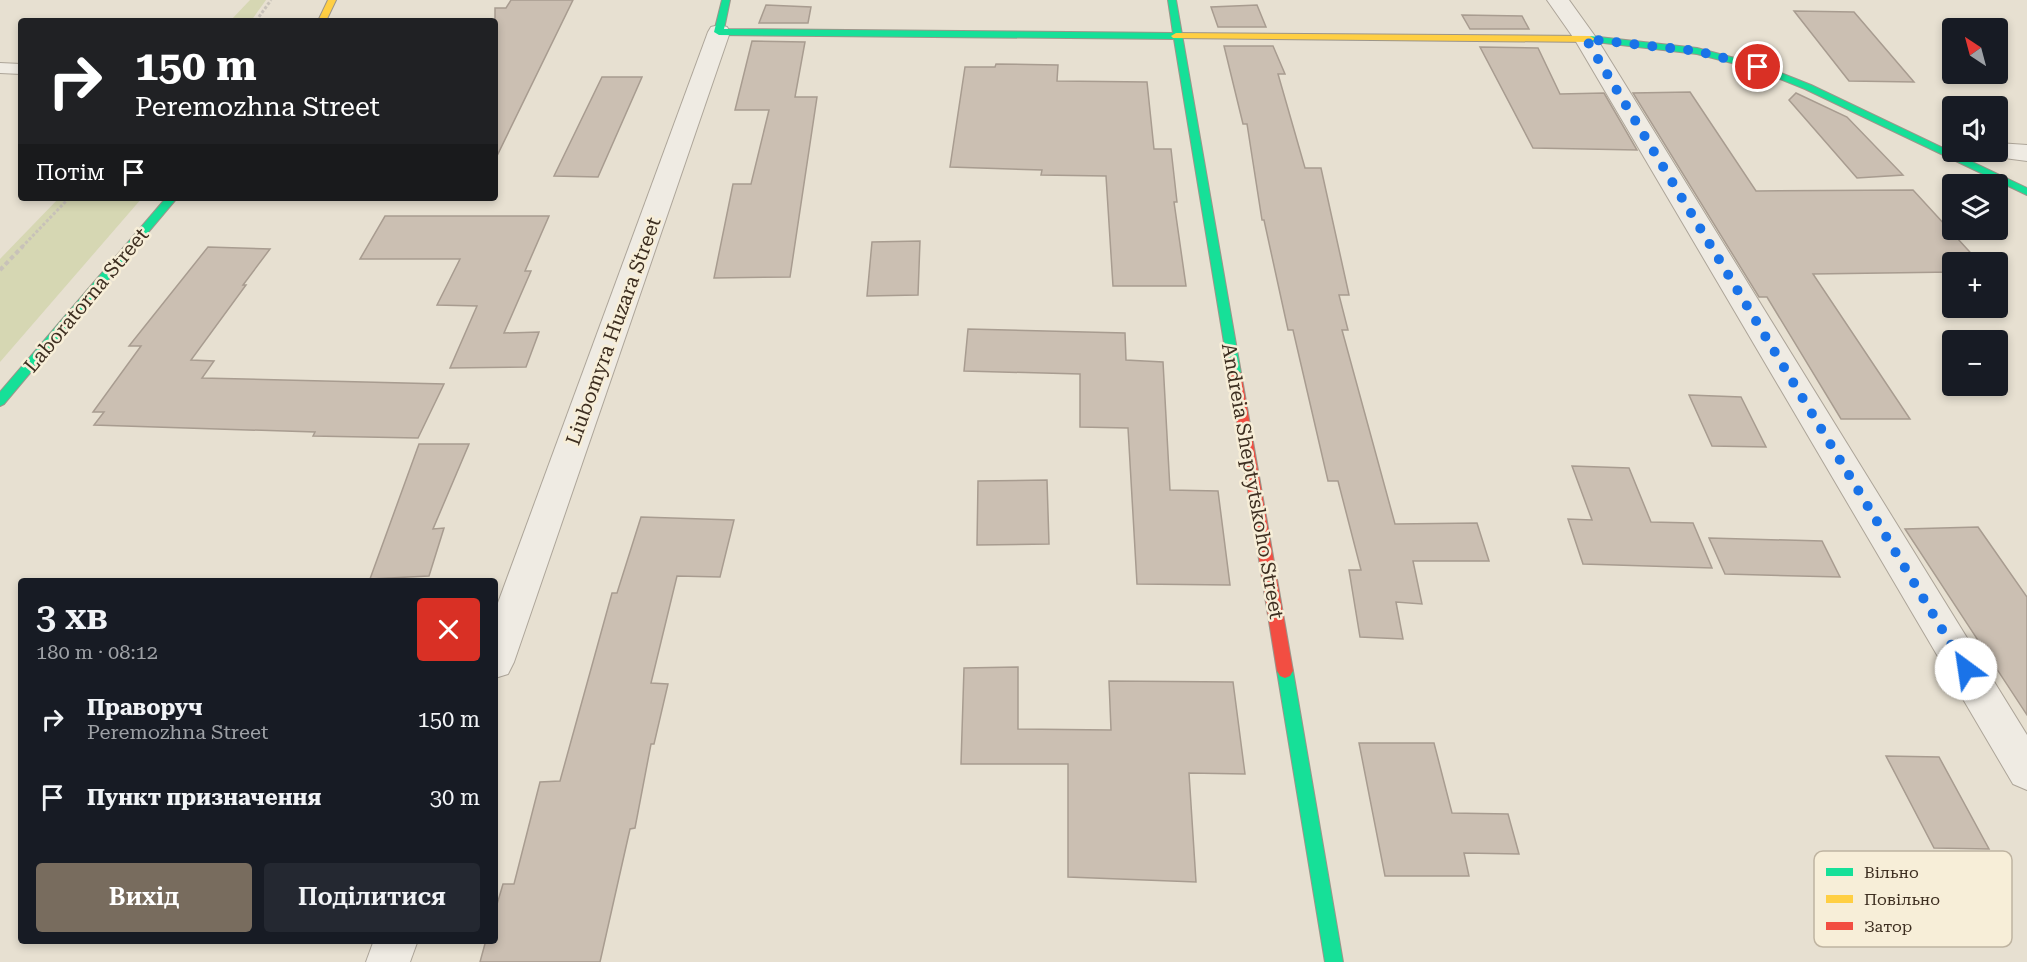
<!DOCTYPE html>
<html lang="uk">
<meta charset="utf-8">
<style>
body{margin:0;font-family:"Roboto Serif",serif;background:#242831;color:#f1f3f6;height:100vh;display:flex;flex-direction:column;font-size:22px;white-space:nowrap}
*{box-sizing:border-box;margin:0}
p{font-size:20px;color:#9ea1a6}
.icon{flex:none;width:33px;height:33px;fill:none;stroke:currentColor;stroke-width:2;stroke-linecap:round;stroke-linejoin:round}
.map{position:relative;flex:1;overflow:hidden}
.panel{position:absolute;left:18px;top:578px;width:480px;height:366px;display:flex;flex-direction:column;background:#171b24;border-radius:6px;box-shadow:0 3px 9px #0003}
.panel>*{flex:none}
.hud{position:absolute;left:18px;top:18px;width:480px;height:183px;border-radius:6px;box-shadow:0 3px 9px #0003;background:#202124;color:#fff;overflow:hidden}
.needle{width:39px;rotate:324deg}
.tools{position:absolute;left:1942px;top:18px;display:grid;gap:12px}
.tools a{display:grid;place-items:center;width:66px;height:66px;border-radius:6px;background:#171b24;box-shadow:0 3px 9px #0003;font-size:30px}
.pin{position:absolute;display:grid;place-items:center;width:51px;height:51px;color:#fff;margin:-26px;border:3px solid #fff;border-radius:50%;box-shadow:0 2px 6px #0007}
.me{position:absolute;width:66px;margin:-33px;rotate:329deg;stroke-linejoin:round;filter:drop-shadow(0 0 4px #0008)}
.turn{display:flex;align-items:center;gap:21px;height:126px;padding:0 18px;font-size:27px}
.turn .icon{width:78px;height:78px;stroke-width:2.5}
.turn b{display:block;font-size:42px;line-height:51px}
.then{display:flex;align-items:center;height:57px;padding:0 18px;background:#0003;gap:12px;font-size:22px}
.round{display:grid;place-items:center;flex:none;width:63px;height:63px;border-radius:6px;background:#242831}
.summary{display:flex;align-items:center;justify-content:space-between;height:102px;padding:0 18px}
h1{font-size:36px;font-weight:600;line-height:45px}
.action{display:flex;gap:12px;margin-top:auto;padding:12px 18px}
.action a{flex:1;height:69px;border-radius:6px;background:#786c5e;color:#fff;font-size:24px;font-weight:600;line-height:69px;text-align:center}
.action a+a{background:#242831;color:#f1f3f6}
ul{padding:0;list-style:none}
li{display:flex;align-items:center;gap:18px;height:78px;padding:0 18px}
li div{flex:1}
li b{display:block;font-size:22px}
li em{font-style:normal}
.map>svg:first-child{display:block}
.green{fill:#d6d7b3}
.building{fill:#cbbfb2;stroke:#a89c90;stroke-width:1.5}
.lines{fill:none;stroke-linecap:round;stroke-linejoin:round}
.lane-casing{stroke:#ada599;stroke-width:2}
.street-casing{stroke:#ada599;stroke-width:2}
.fast-casing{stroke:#9c958a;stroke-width:2}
.slow-casing{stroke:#9c958a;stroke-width:2}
.jam-casing{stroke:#9c958a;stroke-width:2}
.path-far1{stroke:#c8c2b9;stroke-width:3;stroke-dasharray:3 2;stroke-linecap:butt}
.path{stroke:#c8c2b9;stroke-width:4;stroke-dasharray:4.5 3;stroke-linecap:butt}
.lane{fill:#efebe3;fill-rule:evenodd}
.street{fill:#efebe3;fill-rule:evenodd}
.fast{fill:#16e098;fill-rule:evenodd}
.slow{fill:#ffcf43;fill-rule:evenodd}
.jam{fill:#f24e42;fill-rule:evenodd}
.route{stroke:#1a73e8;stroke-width:10;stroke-dasharray:0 18}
.labels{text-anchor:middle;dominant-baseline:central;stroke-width:5;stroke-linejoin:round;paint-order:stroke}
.street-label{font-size:20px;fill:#3d2e20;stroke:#f7eed8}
.key{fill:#f7eed8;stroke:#bfb4a1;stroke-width:1.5}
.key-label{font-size:16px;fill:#3d2e20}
</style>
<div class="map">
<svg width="2027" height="962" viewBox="0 0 2027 962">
<rect width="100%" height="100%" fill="#e7e0d1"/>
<g class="green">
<polygon points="250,0 266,0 251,21 230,21"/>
<polygon points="59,198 142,198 0,362 0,259"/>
</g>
<g class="building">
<polygon points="511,0 573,0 495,160 495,8 506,8"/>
<polygon points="766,5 811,7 808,23 759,23"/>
<polygon points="1257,5 1266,27 1218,27 1211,7"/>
<polygon points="1794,11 1854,12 1914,82 1849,81"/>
<polygon points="1462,15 1522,16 1529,29 1470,29"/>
<polygon points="752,41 805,42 795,97 817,97 790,277 714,278 733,184 751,184 769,110 735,110"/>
<polygon points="1224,46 1273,46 1285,74 1278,74 1305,168 1321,168 1349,295 1339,295 1348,330 1342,330 1395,524 1477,523 1489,561 1413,561 1422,604 1396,602 1403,639 1360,637 1349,570 1361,570 1338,481 1328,481 1293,330 1288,330 1264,220 1262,220 1247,124 1243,124"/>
<polygon points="1480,47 1538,48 1560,94 1604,93 1637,150 1533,148"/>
<polygon points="996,64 1058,65 1057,81 1147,82 1154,149 1171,149 1177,202 1174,202 1186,286 1113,286 1106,176 1041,175 1042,170 950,167 965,67 995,67"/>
<polygon points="602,77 642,77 598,177 554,176"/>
<polygon points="1690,92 1756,191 1913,190 1979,262 1953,262 1953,272 1813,274 1910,419 1841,419 1767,297 1759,297 1633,93"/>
<polygon points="1796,93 1847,117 1903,175 1857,178 1789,100"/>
<polygon points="385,216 549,216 525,271 531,271 504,333 539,332 526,367 450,368 477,306 437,305 460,259 360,259"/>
<polygon points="920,241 918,295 867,296 872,242"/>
<polygon points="208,247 270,249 243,285 246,285 191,360 214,361 202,378 444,384 418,438 313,436 315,432 94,425 104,412 93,412 141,346 129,346"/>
<polygon points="968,329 1125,333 1126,360 1163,362 1170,490 1218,491 1230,585 1137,584 1128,428 1080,427 1080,374 964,371"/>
<polygon points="1689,395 1741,397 1766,447 1712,446"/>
<polygon points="419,444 469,444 433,529 444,528 429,576 370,579"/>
<polygon points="1572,466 1629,468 1651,522 1693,523 1712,568 1583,564 1568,519 1592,520"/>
<polygon points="1047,480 1049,544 977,545 978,481"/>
<polygon points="641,517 734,520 720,577 677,576 651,683 668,684 654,744 651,744 635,828 630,829 600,962 480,962 486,940 495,940 495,911 503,884 514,884 540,782 560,781 612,593 617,593"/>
<polygon points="1978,527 2027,597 2027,715 1905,529"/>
<polygon points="1709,538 1822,541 1840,577 1725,574"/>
<polygon points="1018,667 1018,729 1111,730 1109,681 1233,682 1245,774 1189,773 1196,882 1068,877 1068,764 961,764 964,668"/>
<polygon points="1359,743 1434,743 1452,813 1508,814 1519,854 1464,853 1469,876 1385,876"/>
<polygon points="1886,756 1939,757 1989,849 1934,848"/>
</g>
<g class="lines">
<defs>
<polygon id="lane" points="0,63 21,64 21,74 0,73"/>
<g id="street">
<polygon points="1547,0 1569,0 1597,39 2027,735 2027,790 2013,784 1575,40"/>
<polygon points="719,25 727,27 730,32 514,662 508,674 495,678 495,611 708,32 711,27"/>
<polygon points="1998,143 2027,145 2027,161 1989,156 1986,152 1998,152"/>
<polygon points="374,940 418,940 410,962 366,962"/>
</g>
<g id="fast">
<polygon points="722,0 730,0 724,29 1173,33 1168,0 1176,0 1241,373 1239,376 1235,377 1229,373 1174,39 719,35 714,32"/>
<polygon points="1590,36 1697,48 1761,65 1811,85 2027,188 2027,195 1805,89 1755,69 1697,54 1587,41 1587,37"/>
<polygon points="166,198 177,198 4,404 0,406 0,392"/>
<polygon points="1285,664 1290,666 1293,671 1343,962 1325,962 1277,671 1280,666"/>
</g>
<g id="slow">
<polygon points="328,0 336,0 326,21 318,21"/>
<polygon points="1176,33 1590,36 1595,39 1590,42 1173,38 1171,36"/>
</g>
<polygon id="jam" points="1235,369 1241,373 1293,671 1290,676 1285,678 1280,676 1277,671 1229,373"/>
</defs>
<use href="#lane" class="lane-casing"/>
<use href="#street" class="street-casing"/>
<use href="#fast" class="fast-casing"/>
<use href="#slow" class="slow-casing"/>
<use href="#jam" class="jam-casing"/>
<g class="path-far1">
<polyline points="256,21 271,0"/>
<polyline points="22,247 69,198"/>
</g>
<polyline class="path" points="0,270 23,246"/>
<use href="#lane" class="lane"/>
<use href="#street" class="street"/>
<use href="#fast" class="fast"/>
<use href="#slow" class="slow"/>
<use href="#jam" class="jam"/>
</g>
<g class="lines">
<polyline class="route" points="1758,67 1697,51 1586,39 1966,669"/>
</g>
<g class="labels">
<g class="street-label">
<text transform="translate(86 300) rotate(-50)">Laboratorna Street</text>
<text transform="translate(613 331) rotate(-70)">Liubomyra Huzara Street</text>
<text transform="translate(1253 481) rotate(80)">Andreia Sheptytskoho Street</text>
</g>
</g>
<rect x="1814" y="851" width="198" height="96" rx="9" class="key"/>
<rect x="1826" y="868" width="27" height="8" fill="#16e098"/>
<rect x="1826" y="895" width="27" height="8" fill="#ffcf43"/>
<rect x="1826" y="922" width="27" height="8" fill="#f24e42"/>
<g class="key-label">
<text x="1864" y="878">Вільно</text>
<text x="1864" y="905">Повільно</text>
<text x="1864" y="932">Затор</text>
</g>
</svg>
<div class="tools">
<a><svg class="needle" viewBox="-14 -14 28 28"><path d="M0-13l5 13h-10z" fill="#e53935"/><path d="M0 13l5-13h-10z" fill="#9ea1a6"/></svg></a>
<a><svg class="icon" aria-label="sound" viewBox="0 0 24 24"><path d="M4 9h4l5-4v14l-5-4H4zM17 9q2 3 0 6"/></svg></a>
<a><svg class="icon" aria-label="layers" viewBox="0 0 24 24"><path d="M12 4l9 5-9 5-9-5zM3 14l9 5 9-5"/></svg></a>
<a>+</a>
<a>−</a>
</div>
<div class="pin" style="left:1758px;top:67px;background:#d93025"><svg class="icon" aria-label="arrive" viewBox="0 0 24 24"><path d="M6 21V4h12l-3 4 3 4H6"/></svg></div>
<svg class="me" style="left:1966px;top:669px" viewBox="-20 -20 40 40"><circle r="19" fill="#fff"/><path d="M0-13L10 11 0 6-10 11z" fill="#1a73e8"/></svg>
<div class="hud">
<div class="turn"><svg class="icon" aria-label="right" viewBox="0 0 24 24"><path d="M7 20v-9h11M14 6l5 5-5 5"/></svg><div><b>150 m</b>Peremozhna Street</div></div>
<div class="then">Потім<svg class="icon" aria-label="arrive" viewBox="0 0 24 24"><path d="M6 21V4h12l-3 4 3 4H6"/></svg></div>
</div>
<section class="panel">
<div class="summary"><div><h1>3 хв</h1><p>180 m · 08:12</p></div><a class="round" style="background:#d93025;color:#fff"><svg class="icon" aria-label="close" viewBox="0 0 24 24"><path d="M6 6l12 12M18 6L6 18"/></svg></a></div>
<ul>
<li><svg class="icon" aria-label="right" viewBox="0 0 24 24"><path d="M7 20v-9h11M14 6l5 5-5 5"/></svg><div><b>Праворуч</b><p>Peremozhna Street</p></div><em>150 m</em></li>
<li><svg class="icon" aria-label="arrive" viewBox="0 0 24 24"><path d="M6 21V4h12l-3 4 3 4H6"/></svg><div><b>Пункт призначення</b></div><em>30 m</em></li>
</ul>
<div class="action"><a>Вихід</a><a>Поділитися</a></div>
</section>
</div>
